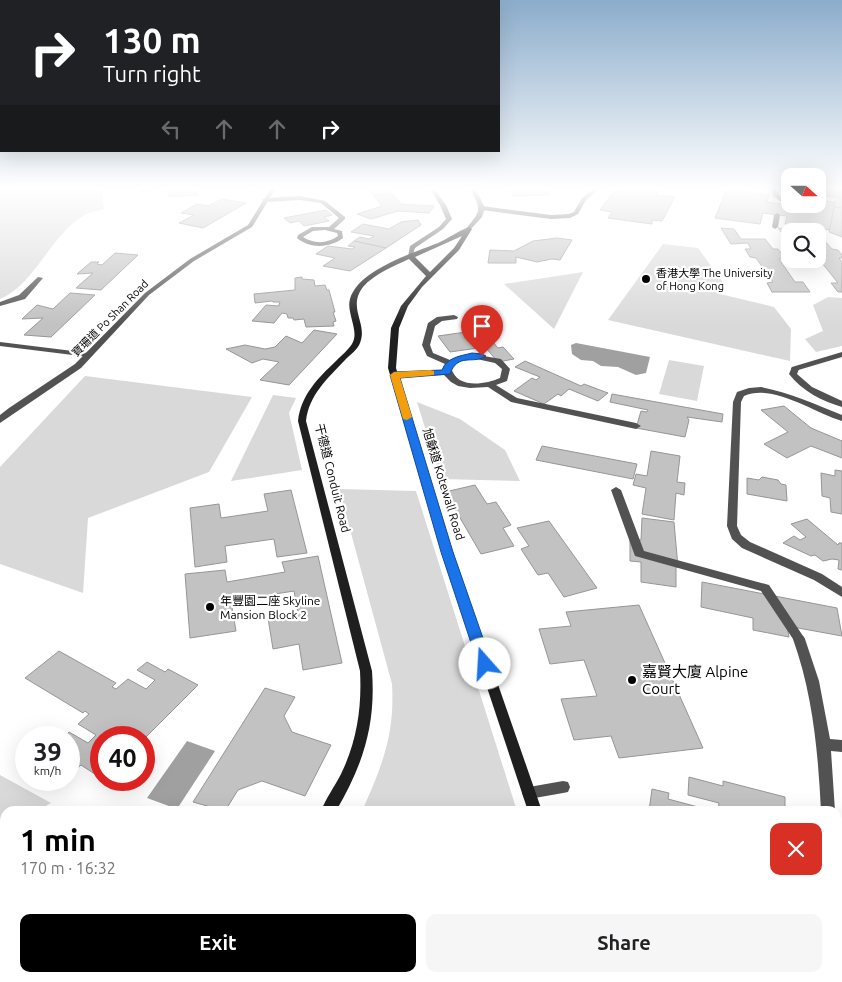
<!DOCTYPE html>
<meta charset="utf-8">
<style>
body{margin:0;font-family:Ubuntu,"Noto Sans TC",sans-serif;background:#f6f6f6;color:#202124;height:100vh;display:flex;flex-direction:column;font-size:19px;white-space:nowrap}
*{box-sizing:border-box;margin:0}
p{font-size:16px;color:#757577}
.icon{flex:none;width:28px;height:28px;fill:none;stroke:currentColor;stroke-width:2;stroke-linecap:round;stroke-linejoin:round}
.map{position:relative;flex:1;overflow:hidden}
.drawer{position:absolute;left:0px;top:806px;width:842px;height:176px;display:flex;flex-direction:column;background:#fff;border-radius:15px 15px 0 0;box-shadow:0 5px 20px #0002}
.drawer>*{flex:none}
.top-card{position:absolute;left:0px;top:0px;width:500px;height:152px;box-shadow:0 5px 20px #0002;background:#202124;color:#fff;overflow:hidden}
.needle{width:32px;rotate:111deg}
.fabs{position:absolute;left:781px;top:168px;display:grid;gap:10px}
.fabs a{display:grid;place-items:center;width:45px;height:45px;border-radius:10px;background:#fff;box-shadow:0 5px 20px #0002;font-size:25px}
.speed{position:absolute;left:15px;top:726px;display:flex;gap:10px;font-size:25px;font-weight:700;text-align:center}
.speed>*{display:grid;place-content:center;width:65px;height:65px;border-radius:50%;background:#fff;box-shadow:0 5px 20px #0002;line-height:1}
.speed small{font-size:12px;font-weight:400}
.speed .limit{border:8px solid #d22;background:#fff;color:#111}
.pin{position:absolute;display:grid;place-items:center;width:42px;height:42px;color:#fff;margin:-51px -21px;border-radius:50% 50% 50% 0;rotate:-45deg;box-shadow:0 0 5px #0007}
.pin .icon{rotate:45deg}
.me{position:absolute;width:55px;margin:-28px;rotate:341deg;stroke-linejoin:round;filter:drop-shadow(0 0 4px #0008)}
.turn{display:flex;align-items:center;gap:18px;height:105px;padding:0 20px;font-size:22px}
.turn .icon{width:65px;height:65px;stroke-width:2.5}
.turn b{display:block;font-size:35px;line-height:42px}
.lanes{display:flex;align-items:center;height:48px;padding:0 20px;background:#0003;justify-content:center;gap:25px;direction:ltr}
.lanes .off{opacity:.35}
.round{display:grid;place-items:center;flex:none;width:52px;height:52px;border-radius:10px;background:#f6f6f6}
.headline{display:flex;align-items:center;justify-content:space-between;height:85px;padding:0 20px}
h1{font-size:30px;font-weight:600;line-height:38px;color:#000}
.button{display:flex;gap:10px;margin-top:auto;padding:10px 20px}
.button a{flex:1;height:58px;border-radius:10px;background:#000;color:#fff;font-size:20px;font-weight:600;line-height:58px;text-align:center}
.button a+a{background:#f6f6f6;color:#202124}
.map>svg:first-child{display:block}
.green{fill:#d9d9d9}
.water{fill:#a0a0a0}
.building{fill:#c2c2c2;stroke:#969696}
.lines{fill:none;stroke-linecap:round;stroke-linejoin:round}
.lane{fill:#525252;fill-rule:evenodd}
.street{fill:#525252;fill-rule:evenodd}
.secondary{fill:#1f1f1f;fill-rule:evenodd}
.route{fill:#1a73e8;stroke:#114b97}
.slow{fill:#f59e0b}
.poi-dot{fill:#000;stroke:#fff;stroke-width:2}
.labels{text-anchor:middle;dominant-baseline:central;stroke-width:4.5;stroke-linejoin:round;paint-order:stroke}
.far-poi-label{font-size:11px;fill:#000;stroke:#fff;text-anchor:start}
.far-street-label{font-size:11px;fill:#000;stroke:#fff}
.street-label{font-size:12px;fill:#000;stroke:#fff}
.poi-label{font-size:12px;fill:#000;stroke:#fff;text-anchor:start}
.near-poi-label{font-size:15px;fill:#000;stroke:#fff;text-anchor:start}
</style>
<div class="map">
<svg width="842" height="982" viewBox="0 0 842 982">
<rect width="100%" height="100%" fill="#fff"/>
<g class="green">
<path d="M 0,188 L 103,188 L 103,203 L 105,209 C 98,211 89,212 83,216 C 50,236 35,284 0,299 Z"/>
<polygon points="663,244 698,248 722,281 720,294 774,307 791,329 790,361 608,320"/>
<polygon points="583,272 554,329 504,284"/>
<polygon points="828,297 842,298 842,346 816,352 805,339 823,331 813,305"/>
<polygon points="669,360 704,366 697,401 659,394"/>
<polygon points="85,376 252,397 209,472 88,518 83,593 0,564 0,467"/>
<polygon points="273,395 296,398 289,413 302,470 231,481"/>
<polygon points="417,402 460,419 505,450 520,481 441,479"/>
<path d="M 339,489 L 416,491 L 517,811 L 362,811 C 382,766 395,735 392,684 Z"/>
<polygon points="0,775 51,803 37,811 5,811 5,831 0,834"/>
<polygon points="194,978 398,978 394,982 189,982"/>
</g>
<g class="water">
<polygon points="576,343 650,357 646,373 636,375 618,367 601,366 593,361 581,360 572,354 571,345"/>
<polygon points="187,741 215,751 177,809 147,798"/>
</g>
<g class="building">
<polygon points="142,188 196,188 197,195 169,197 167,188 142,192"/>
<polygon points="368,188 388,188 393,194 374,196"/>
<polygon points="520,188 546,188 549,195 513,196 511,190 521,190"/>
<polygon points="628,188 687,188 686,189 659,188 656,195 675,197 662,221 652,220 652,224 608,218 612,212 600,210 614,191 625,192"/>
<polygon points="818,188 840,188 839,198 818,195"/>
<polygon points="840,188 842,188 842,208 834,207 834,202 839,198"/>
<polygon points="727,189 769,195 767,202 789,205 790,203 818,204 818,200 834,202 831,230 785,224 787,216 763,213 760,224 715,218"/>
<polygon points="393,194 401,204 434,206 429,213 398,211 371,219 357,214 382,206 374,196"/>
<polygon points="222,199 246,203 203,228 179,223 194,215 181,213 197,204 208,206"/>
<polygon points="834,207 842,208 842,237 829,232"/>
<polygon points="326,210 332,215 324,217 329,221 304,226 299,221 290,223 284,218"/>
<polygon points="418,220 421,225 386,248 354,241 360,237 369,239 374,236 351,232 363,224 389,229 401,222"/>
<polygon points="721,228 734,229 741,239 765,239 773,249 778,249 785,258 779,259 795,282 803,282 810,292 772,292 767,283 773,282 756,258 750,257 745,249 751,249 748,243 731,244"/>
<polygon points="778,228 790,229 792,231 790,231 790,243"/>
<polygon points="557,238 572,240 560,260 552,259 537,262 516,257 516,263 488,263 490,250 514,251 533,241"/>
<polygon points="818,239 823,239 832,249 838,250 842,255 842,258 839,258 842,262 842,292 838,292 831,283 838,283 818,258"/>
<polygon points="354,241 386,248 350,271 323,266 335,258 316,254 328,246 352,249 355,247 348,246"/>
<polygon points="115,253 138,255 101,290 76,288 93,273 77,274 91,262 99,262 97,264 102,265"/>
<polygon points="302,277 302,279 314,280 315,286 325,285 327,290 329,290 335,312 333,312 336,321 333,322 334,326 306,327 304,319 294,320 293,318 288,318 287,314 282,313 274,323 252,321 266,305 279,306 279,304 280,303 280,302 273,302 272,301 255,303 254,294 295,290 295,278"/>
<polygon points="70,293 95,295 51,337 24,335 43,318 22,319 37,305 53,309"/>
<polygon points="477,318 486,328 482,329 498,348 503,347 514,359 498,362 485,347 450,352 438,336 466,332 468,333 473,333 462,321"/>
<polygon points="314,330 337,334 289,385 260,380 279,362 263,359 252,363 226,349 245,345 265,349 275,347 286,336 302,343"/>
<polygon points="525,361 581,386 584,384 608,393 598,401 569,389 561,396 558,394 544,404 514,391 532,378 536,380 540,377 515,367"/>
<polygon points="612,394 723,414 722,422 687,417 689,420 685,437 636,428 641,411 647,412 648,410 610,402"/>
<polygon points="784,406 811,428 842,441 842,458 811,446 787,458 764,444 788,432 761,410"/>
<polygon points="542,446 637,464 633,479 536,460"/>
<polygon points="651,451 680,456 677,482 685,483 684,495 676,493 674,520 642,514 646,488 633,485 636,474 647,476"/>
<polygon points="835,470 842,471 842,514 831,512 830,498 822,496 821,473 835,476"/>
<polygon points="762,477 778,480 781,484 786,485 787,501 747,494 747,478 759,480"/>
<polygon points="475,485 487,504 496,502 511,525 503,528 514,546 481,554 445,492"/>
<polygon points="291,490 307,553 277,557 274,539 225,546 227,562 195,567 190,508 219,504 221,518 268,511 264,494"/>
<polygon points="642,518 674,522 678,567 676,567 676,587 641,582 641,562 630,561 630,539 641,540"/>
<polygon points="807,519 838,545 839,543 842,543 842,570 838,569 839,560 832,559 823,561 815,555 811,556 783,543 794,536 800,540 806,537 791,524"/>
<polygon points="549,521 597,588 564,597 548,573 538,575 521,549 529,546 517,528"/>
<polygon points="318,556 342,663 303,670 299,644 273,649 268,618 298,613 294,591 231,601 236,631 190,638 185,574 225,570 227,582 285,572 282,562"/>
<polygon points="702,582 837,608 842,636 787,626 789,637 753,630 753,618 701,607"/>
<polygon points="639,605 703,748 619,758 611,736 574,740 561,699 597,696 584,660 550,664 539,629 571,626 566,612"/>
<polygon points="59,651 116,683 112,687 116,689 128,679 146,689 155,680 137,670 147,662 165,672 168,669 198,685 144,739 144,738 101,738 101,778 81,765 75,770 69,766 69,738 63,738 69,732 88,743 96,735 78,724 89,714 85,711 83,713 25,678"/>
<polygon points="265,688 295,697 284,716 292,732 331,745 305,796 262,781 238,790 225,811 193,802"/>
<polygon points="689,777 723,786 723,781 785,797 785,811 718,811 719,803 688,795"/>
<polygon points="652,789 669,793 668,799 713,811 649,811"/>
<polygon points="5,887 5,978 56,978 50,982 0,982 0,890"/>
<polygon points="449,978 461,978 471,982 447,982"/>
<polygon points="491,978 542,978 540,982 490,982"/>
<polygon points="672,978 786,978 786,982 671,982"/>
</g>
<g class="lines">
<g class="lane">
<polygon points="595,188 601,188 586,200 578,214 570,218 551,219 482,210 479,208 482,206 551,215 569,214 574,212 582,198"/>
<polygon points="772,188 776,188 778,194 787,201 787,203 783,203 773,196"/>
<path d="M 300,196 L 325,201 L 345,217 L 345,219 L 334,229 L 342,231 L 343,238 C 330,248 310,249 297,238 L 298,235 L 312,227 L 329,227 L 339,218 L 321,203 L 300,200 L 265,202 L 262,200 L 265,198 ZM 325,230 L 337,233 L 338,236 C 327,244 314,244 303,237 L 313,231 Z"/>
<polygon points="777,213 780,215 778,227 775,229 772,227 774,215"/>
<polygon points="38,277 43,278 25,299 0,306 0,302 19,295"/>
<path d="M 454,315 L 458,317 L 457,319 L 442,321 L 435,326 L 430,345 L 433,353 L 450,360 L 459,356 L 472,354 L 501,359 L 510,369 L 507,381 L 496,385 L 517,398 L 636,423 L 641,426 L 636,429 L 511,402 L 488,387 L 470,388 L 458,386 L 451,382 L 444,375 L 391,377 L 391,373 L 394,373 L 443,370 L 443,367 L 445,364 L 427,356 L 422,345 L 428,323 L 437,317 ZM 472,358 L 495,363 L 502,369 L 500,378 C 484,385 456,389 451,367 L 461,361 Z"/>
<polygon points="0,342 89,353 93,355 89,357 0,346"/>
<polygon points="842,352 842,357 795,371 791,369 792,367"/>
<polygon points="616,487 621,490 644,551 769,585 805,639 803,642 799,644 795,642 761,591 635,556 611,490"/>
<polygon points="563,781 568,782 570,787 568,792 563,793 529,799 524,798 522,793 524,788 529,787"/>
</g>
<g class="street">
<polygon points="271,188 276,188 252,227 194,261 149,295 81,368 0,423 0,415 9,408 75,364 145,293 190,259 248,225"/>
<polygon points="429,188 434,188 446,205 452,219 443,229 415,248 412,257 408,257 410,246 439,227 446,219 440,205"/>
<path d="M 470,188 L 475,188 L 485,208 L 482,217 L 469,231 L 466,229 C 482,209 481,211 470,188 Z"/>
<path d="M 792,367 L 798,367 L 799,369 L 797,374 L 812,387 L 842,401 L 842,407 C 822,401 802,391 789,374 Z"/>
<path d="M 761,387 C 790,393 815,404 842,415 L 842,421 C 814,413 773,383 744,396 L 741,402 L 737,526 L 741,535 L 750,542 L 822,574 L 842,587 L 842,597 L 814,580 L 742,548 L 732,539 L 727,526 L 733,402 L 737,392 L 749,388 Z"/>
<path d="M 799,634 L 803,636 L 805,639 L 819,681 L 830,739 L 842,740 L 842,752 L 831,751 L 835,811 L 821,811 C 818,752 813,695 793,639 L 795,636 Z"/>
<polygon points="838,965 842,967 842,982 829,982 829,978 838,978"/>
</g>
<g class="secondary">
<path d="M 469,227 L 472,229 L 459,250 L 422,287 L 408,306 L 399,328 L 396,368 L 452,552 L 542,811 L 528,811 L 442,552 L 388,368 L 391,328 L 401,306 L 426,276 L 409,259 C 394,266 374,274 363,287 C 347,308 368,323 360,343 C 358,349 350,355 345,360 C 327,379 309,395 306,421 L 372,671 C 376,725 363,765 336,811 L 321,811 C 326,798 335,786 341,774 C 357,741 362,707 360,671 L 298,421 C 301,395 318,378 336,361 C 341,356 348,350 352,344 C 360,331 346,313 350,299 C 358,270 413,253 438,243 C 449,238 458,231 469,227 ZM 462,236 L 454,248 L 430,272 L 415,257 Z"/>
<polygon points="145,978 167,978 165,982 143,982"/>
<polygon points="594,978 612,978 614,982 596,982"/>
</g>
</g>
<linearGradient id="sky" x2="0" y2="1"><stop stop-color="#8baccb"/><stop offset="0.58" stop-color="#fff"/><stop offset="1" stop-color="#fff" stop-opacity="0"/></linearGradient>
<rect width="842" height="325" fill="url(#sky)"/>
<path class="route" d="M 472,353 L 482,354 L 486,356 C 473,365 458,352 450,374 L 400,378 L 453,552 L 492,664 L 490,667 L 485,669 L 480,667 L 478,664 L 441,552 L 390,375 L 394,372 L 442,370 C 447,357 461,356 472,353 Z"/>
<polygon class="slow" points="430,370 434,371 434,375 400,378 412,417 407,420 403,419 390,375 394,372"/>
<g class="poi-dot">
<circle cx="646" cy="279" r="5"/>
<circle cx="210" cy="607" r="5"/>
<circle cx="632" cy="680" r="5"/>
</g>
<g class="labels">
<g class="far-poi-label">
<text x="656" y="273">香港大學 The University<tspan x="656" dy="13">of Hong Kong</tspan></text>
</g>
<g class="far-street-label">
<text transform="translate(110 318) rotate(-45)">寶珊道 Po Shan Road</text>
</g>
<g class="street-label">
<text transform="translate(333 478) rotate(76)">干德道 Conduit Road</text>
<text transform="translate(444 484) rotate(73)">旭龢道 Kotewall Road</text>
</g>
<g class="poi-label">
<text x="220" y="600">年豐園二座 Skyline<tspan x="220" dy="14">Mansion Block 2</tspan></text>
</g>
<g class="near-poi-label">
<text x="642" y="671">嘉賢大廈 Alpine<tspan x="642" dy="17">Court</tspan></text>
</g>
</g>
</svg>
<div class="fabs">
<a><svg class="needle" viewBox="-14 -14 28 28"><path d="M0-13l5 13h-10z" fill="#e53935"/><path d="M0 13l5-13h-10z" fill="#757577"/></svg></a>
<a><svg class="icon" aria-label="search" viewBox="0 0 24 24"><circle cx="10" cy="10" r="6"/><path d="M15 15l6 6"/></svg></a>
</div>
<div class="speed"><div>39<small>km/h</small></div><div class="limit">40</div></div>
<div class="pin" style="left:482px;top:356px;background:#d93025"><svg class="icon" aria-label="arrive" viewBox="0 0 24 24"><path d="M6 21V4h12l-3 4 3 4H6"/></svg></div>
<svg class="me" style="left:485px;top:664px" viewBox="-20 -20 40 40"><circle r="19" fill="#fff"/><path d="M0-13L10 11 0 6-10 11z" fill="#1a73e8"/></svg>
<div class="top-card">
<div class="turn"><svg class="icon" aria-label="right" viewBox="0 0 24 24"><path d="M7 20v-9h11M14 6l5 5-5 5"/></svg><div><b>130 m</b>Turn right</div></div>
<div class="lanes"><svg class="icon off" aria-label="left" viewBox="0 0 24 24"><path d="M17 20v-9H6M10 6l-5 5 5 5"/></svg><svg class="icon off" aria-label="ahead" viewBox="0 0 24 24"><path d="M12 20V5M6 11l6-6 6 6"/></svg><svg class="icon off" aria-label="ahead" viewBox="0 0 24 24"><path d="M12 20V5M6 11l6-6 6 6"/></svg><svg class="icon" aria-label="right" viewBox="0 0 24 24"><path d="M7 20v-9h11M14 6l5 5-5 5"/></svg></div>
</div>
<section class="drawer">
<div class="headline"><div><h1>1 min</h1><p>170 m · 16:32</p></div><a class="round" style="background:#d93025;color:#fff"><svg class="icon" aria-label="close" viewBox="0 0 24 24"><path d="M6 6l12 12M18 6L6 18"/></svg></a></div>
<div class="button"><a>Exit</a><a>Share</a></div>
</section>
</div>
